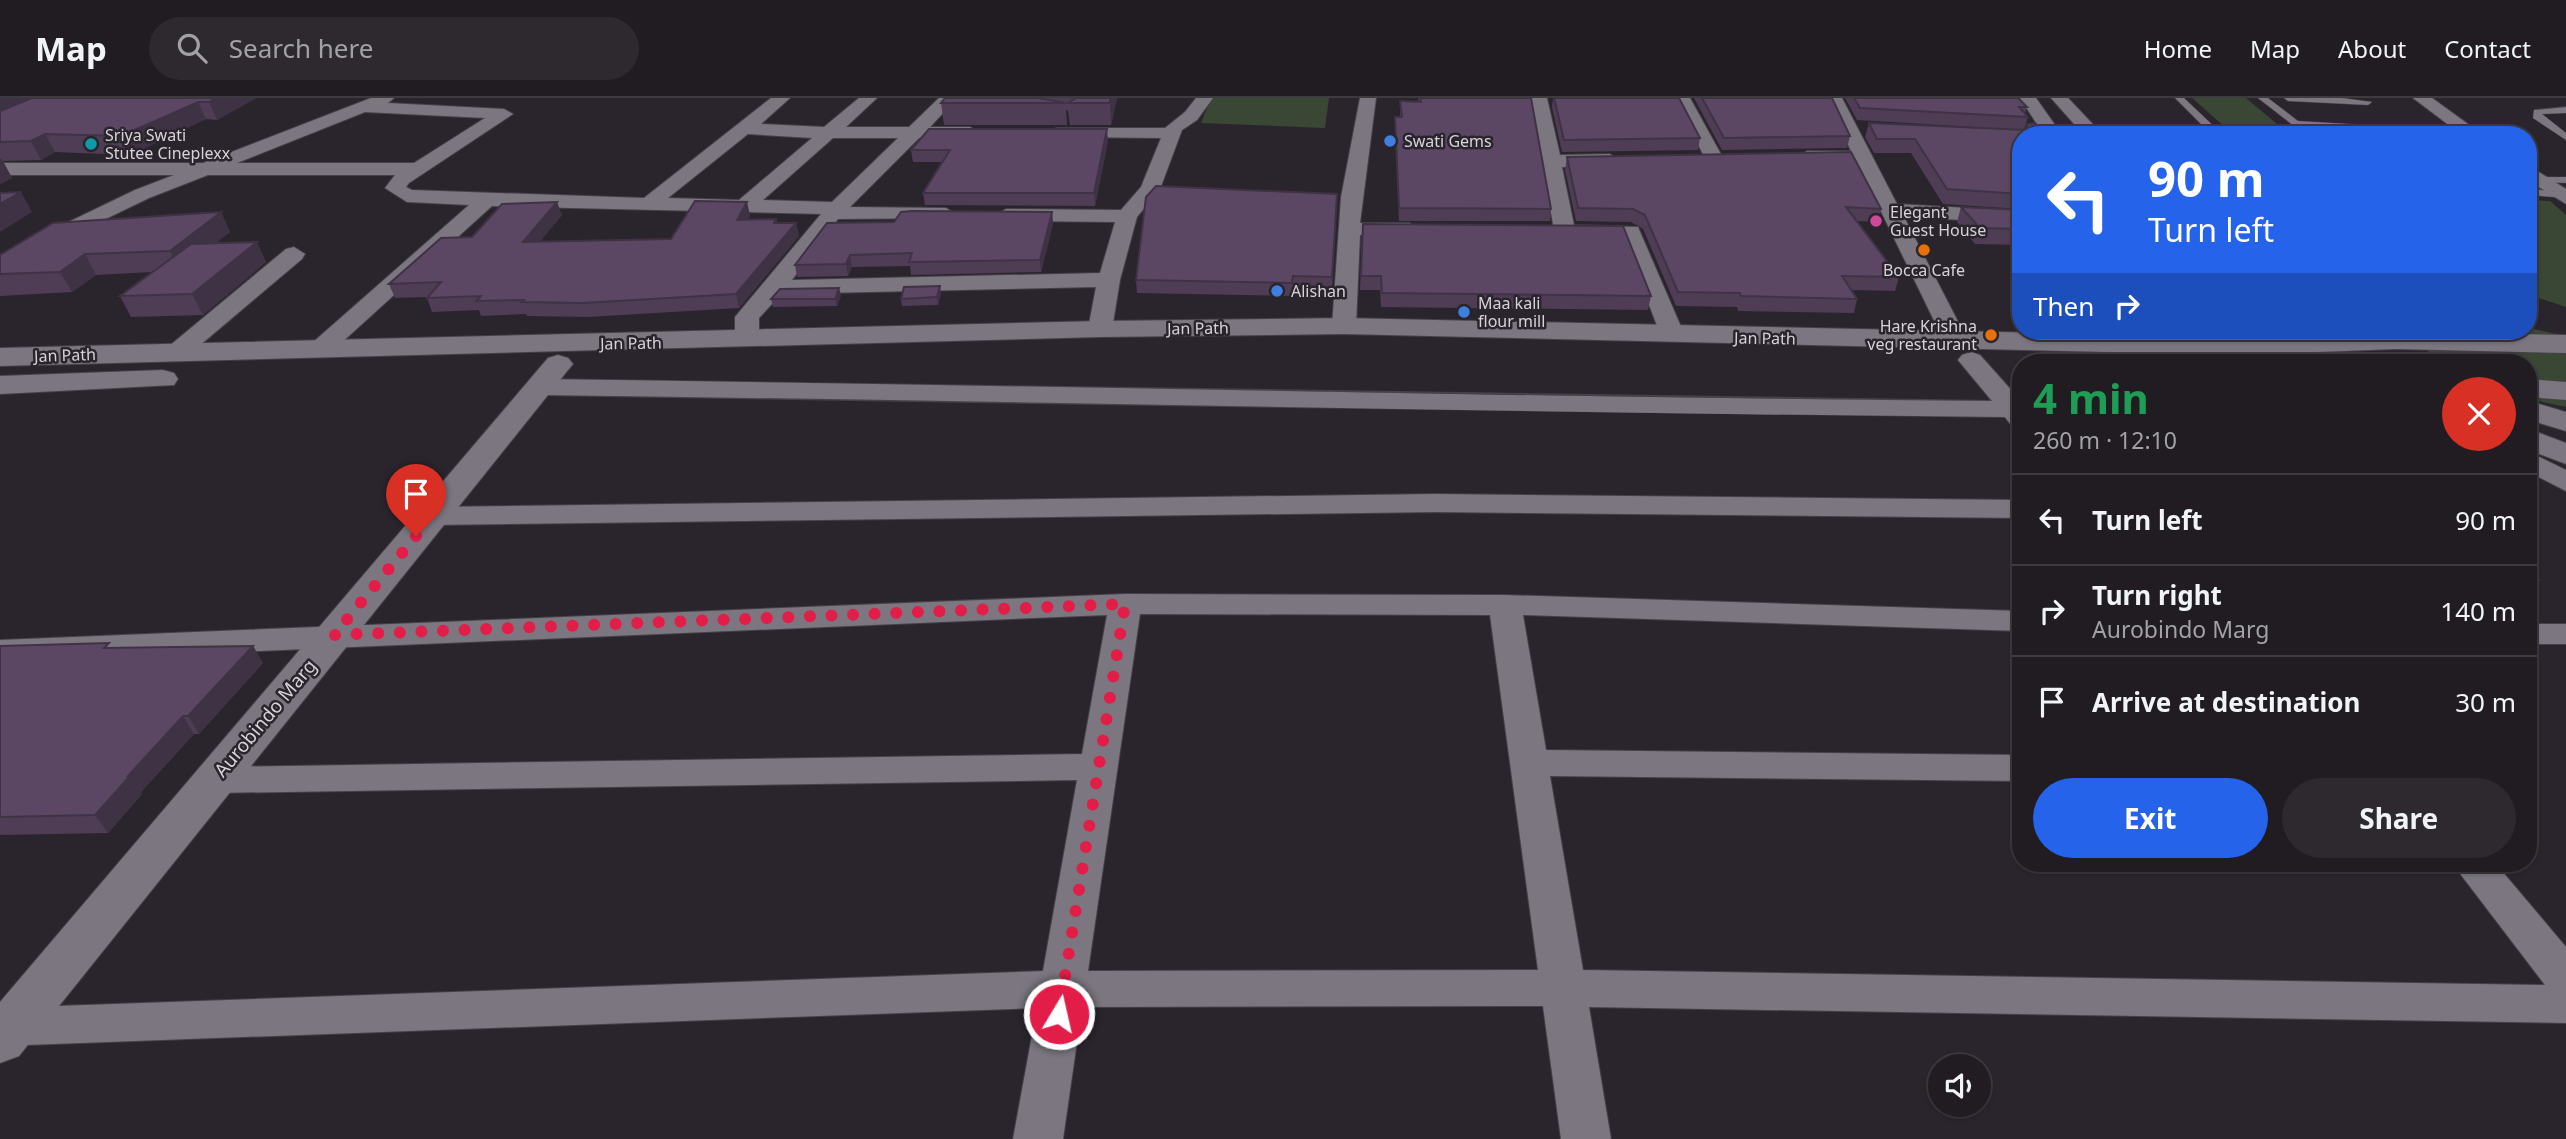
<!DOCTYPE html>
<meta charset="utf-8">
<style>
body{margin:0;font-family:"Noto Sans",sans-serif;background:#2d292f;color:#f1f3f6;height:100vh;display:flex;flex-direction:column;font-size:26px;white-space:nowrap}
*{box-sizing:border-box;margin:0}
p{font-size:23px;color:#a2a1a5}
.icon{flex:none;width:38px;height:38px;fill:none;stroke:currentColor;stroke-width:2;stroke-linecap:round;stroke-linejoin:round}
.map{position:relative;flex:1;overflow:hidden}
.side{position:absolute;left:2012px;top:256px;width:525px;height:518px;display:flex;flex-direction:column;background:#201c22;border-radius:28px;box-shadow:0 2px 5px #0004,0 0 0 2px #3d3a40}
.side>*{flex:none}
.top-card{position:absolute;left:2012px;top:28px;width:525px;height:214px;border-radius:28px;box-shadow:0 2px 5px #0004,0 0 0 2px #3d3a40;background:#2563eb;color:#fff;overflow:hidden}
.tools{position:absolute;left:1928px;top:956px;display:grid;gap:14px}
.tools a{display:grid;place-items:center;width:63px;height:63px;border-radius:50%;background:#201c22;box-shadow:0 2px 5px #0004,0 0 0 2px #3d3a40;font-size:35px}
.pin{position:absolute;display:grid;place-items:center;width:60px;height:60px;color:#fff;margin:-72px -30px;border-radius:50% 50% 50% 0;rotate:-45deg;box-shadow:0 0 7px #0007}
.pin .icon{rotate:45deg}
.me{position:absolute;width:77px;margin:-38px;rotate:9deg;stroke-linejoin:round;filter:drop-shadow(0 0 5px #0008)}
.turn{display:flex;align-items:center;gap:24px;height:147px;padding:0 21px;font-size:32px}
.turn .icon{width:91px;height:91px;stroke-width:2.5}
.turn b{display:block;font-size:49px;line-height:60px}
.then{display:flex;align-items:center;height:66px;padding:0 21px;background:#0003;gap:14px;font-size:26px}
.round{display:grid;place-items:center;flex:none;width:74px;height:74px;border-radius:37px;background:#2d292f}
.head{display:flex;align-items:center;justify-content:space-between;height:119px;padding:0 21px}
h1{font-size:42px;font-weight:700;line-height:52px;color:#1e9e55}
.button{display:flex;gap:14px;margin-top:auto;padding:14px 21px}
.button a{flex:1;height:80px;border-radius:42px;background:#2563eb;color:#fff;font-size:28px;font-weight:700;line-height:80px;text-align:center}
.button a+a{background:#2d292f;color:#f1f3f6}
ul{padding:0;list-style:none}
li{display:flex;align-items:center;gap:21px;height:91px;padding:0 21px;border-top:2px solid #3d3a40}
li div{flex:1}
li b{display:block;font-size:26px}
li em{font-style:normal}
header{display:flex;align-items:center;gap:42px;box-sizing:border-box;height:98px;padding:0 35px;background:#201c22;border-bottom:2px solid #3d3a40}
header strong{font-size:33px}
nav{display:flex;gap:38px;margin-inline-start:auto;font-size:24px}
.search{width:490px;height:63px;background:#2d292f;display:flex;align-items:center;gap:18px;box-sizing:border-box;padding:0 24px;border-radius:38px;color:#a2a1a5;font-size:26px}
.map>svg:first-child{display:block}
.green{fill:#394734}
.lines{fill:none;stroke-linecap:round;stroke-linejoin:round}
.service-casing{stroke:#454148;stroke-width:1}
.minor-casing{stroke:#454148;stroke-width:2}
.tertiary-casing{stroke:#454148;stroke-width:2}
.secondary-casing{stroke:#454148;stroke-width:2}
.service{fill:#7b767f;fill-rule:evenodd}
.minor{fill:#7b767f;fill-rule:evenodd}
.tertiary{fill:#7b767f;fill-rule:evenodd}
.secondary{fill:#7b767f;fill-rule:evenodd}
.wall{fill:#4e3d55}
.shaded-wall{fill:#403245}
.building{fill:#5b4763;stroke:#403245;stroke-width:2}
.route{stroke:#e11d48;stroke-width:12;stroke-dasharray:0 21.6}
.shop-dot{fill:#3f7fe0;stroke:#2a252d;stroke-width:2.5}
.culture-dot{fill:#0f9aa8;stroke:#2a252d;stroke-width:2.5}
.hotel-dot{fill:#d1479c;stroke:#2a252d;stroke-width:2.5}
.food-dot{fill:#e8710a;stroke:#2a252d;stroke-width:2.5}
.labels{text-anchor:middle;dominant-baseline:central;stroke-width:5;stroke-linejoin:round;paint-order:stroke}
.far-poi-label{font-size:16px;fill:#d6d3d8;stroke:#2a252d;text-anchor:start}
.far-street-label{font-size:16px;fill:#d6d3d8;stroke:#2a252d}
.street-label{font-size:19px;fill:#d6d3d8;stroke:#2a252d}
</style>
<header>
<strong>Map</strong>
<div class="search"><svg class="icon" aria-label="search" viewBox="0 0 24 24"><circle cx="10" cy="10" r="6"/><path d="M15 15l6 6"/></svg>Search here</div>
<nav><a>Home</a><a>Map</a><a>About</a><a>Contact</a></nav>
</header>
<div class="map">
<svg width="2566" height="1041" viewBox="0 0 2566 1041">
<rect width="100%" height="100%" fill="#2a252d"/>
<g class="green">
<polygon points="1211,0 1329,0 1325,30 1201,25"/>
<polygon points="2192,0 2246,0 2290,37 2234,37"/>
<polygon points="2529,102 2550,103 2566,117 2566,209 2529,197"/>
<polygon points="2529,230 2566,238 2566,309 2529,301 2529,264 2439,264 2429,255 2423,239 2428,233 2529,233"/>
</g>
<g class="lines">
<defs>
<g id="service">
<polygon points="2175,0 2184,0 2223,37 2212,37"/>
<polygon points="2258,0 2268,0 2298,23 2416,30 2421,33 2416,36 2306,29 2308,32 2303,35"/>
<polygon points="2284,0 2342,0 2372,4 2368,7 2288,3"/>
<polygon points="2566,9 2566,15 2542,16 2566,35 2566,42 2533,20 2534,12"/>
<polygon points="2534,79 2566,79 2566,85 2538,84 2533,81"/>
<polygon points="2529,91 2566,94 2566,100 2529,97"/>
</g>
<g id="minor">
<path d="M 371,0 L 394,0 L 388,5 L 504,11 L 513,16 L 409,85 L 406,89 L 412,92 L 644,100 L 771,0 L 790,0 L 761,26 L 824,29 L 859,0 L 877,0 L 846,29 L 909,29 L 939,0 L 957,0 L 930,29 L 970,29 L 979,34 L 976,38 L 919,40 L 850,109 L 946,110 L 956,116 L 953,120 L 838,121 L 792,182 L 1100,175 L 1115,124 L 1006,123 L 996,117 L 1006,111 L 1121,112 L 1141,89 L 1161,40 L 1062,39 L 1053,34 L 1056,30 L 1165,30 L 1185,14 L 1196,0 L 1213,0 L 1197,22 L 1182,32 L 1160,91 L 1137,119 L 1120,182 L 1112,231 L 1109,236 L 1091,236 L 1088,231 L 1096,189 L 781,196 L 759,220 L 759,242 L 756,247 L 738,247 L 735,242 L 735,219 L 821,116 L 492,108 L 329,256 L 311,256 L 308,251 L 311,246 L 469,107 L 407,104 L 385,90 L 395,77 L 208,77 L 149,100 L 0,172 L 0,157 L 135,92 L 174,77 L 0,77 L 0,65 L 203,65 ZM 365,14 L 485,20 L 414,65 L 237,65 ZM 748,36 L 812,40 L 739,102 L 668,100 ZM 833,40 L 898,40 L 832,104 L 763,102 Z"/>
<polygon points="1360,0 1376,0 1360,125 1409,125 1420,131 1409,137 1360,137 1356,228 1353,233 1335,233 1332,228 1341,99"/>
<polygon points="1531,0 1547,0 1560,57 1610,56 1619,62 1610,68 1562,69 1574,127 1638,129 1685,238 1682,243 1664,243 1661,238 1623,139 1565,138 1554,132"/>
<polygon points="1674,0 1690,0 1723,60 1721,64 1707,64"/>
<polygon points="1826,0 1842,0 1897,106 2021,113 2021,125 1904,119 1968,243 1965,248 1947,248 1944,243 1857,64 1807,65 1798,59 1807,53 1851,53"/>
<polygon points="2020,0 2036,0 2062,37 2044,37"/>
<polygon points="2051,0 2068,0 2103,37 2084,37"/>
<polygon points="2413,0 2432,0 2483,37 2462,37"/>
<polygon points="2529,68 2566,91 2566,106 2529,83"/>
<polygon points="294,149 305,156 302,161 186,259 168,259 165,254 168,249 286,151"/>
<path d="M 2211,233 L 2236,233 L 2248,248 L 2245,253 C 2227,258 2220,246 2211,233 Z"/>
<path d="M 1971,254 L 1980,257 L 2021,303 L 2021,329 L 2011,327 L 2005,319 C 1516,315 1028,303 539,297 L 530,295 L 526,289 L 530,283 L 539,281 C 1023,287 1507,299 1992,303 L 1958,262 L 1962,257 Z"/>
<polygon points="2529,354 2566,372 2566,393 2529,374"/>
<polygon points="1435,396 2021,402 2021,420 1435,414 432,427 421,424 417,418 421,412 432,409"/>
<path d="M 1125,496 L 1505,497 L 2021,513 L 2021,533 L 1523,517 L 1546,652 L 2021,657 L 2021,683 L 1550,678 L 1583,872 L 2545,887 L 2452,765 L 2495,765 L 2566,849 L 2566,925 L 1589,909 L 1611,1041 L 1561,1041 L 1543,908 L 1082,909 L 1063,1041 L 1013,1041 L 1037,910 L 0,948 L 0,910 L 1043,873 L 1077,682 L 214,695 L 200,691 L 195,682 L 200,673 L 214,669 L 1082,656 L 1107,517 L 0,564 L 0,542 ZM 1140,516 L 1490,517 L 1538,872 L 1088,873 Z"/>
<rect x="2529" y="526" width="37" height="20"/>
</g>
<polygon id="tertiary" points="558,257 568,260 573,266 568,272 19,958 0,965 0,904 548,260"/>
<g id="secondary">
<polygon points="1344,220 2236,239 2396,233 2566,237 2566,255 2396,251 2236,257 1344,236 1100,239 0,268 0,250 1100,223"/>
<polygon points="163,272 174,275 178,281 174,287 0,296 0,278"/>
<polygon points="2529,281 2566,284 2566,302 2529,299"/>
<polygon points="2529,303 2566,314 2566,333 2529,322"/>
<polygon points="2529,331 2566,345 2566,366 2529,352"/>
</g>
</defs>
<use href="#service" class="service-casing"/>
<use href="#minor" class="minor-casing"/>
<use href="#tertiary" class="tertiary-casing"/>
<use href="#secondary" class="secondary-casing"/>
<use href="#service" class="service"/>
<use href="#minor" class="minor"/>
<use href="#tertiary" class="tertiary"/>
<use href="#secondary" class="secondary"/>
</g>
<g class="wall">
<polygon points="0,0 256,0 217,22 206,21 130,57 55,54 41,62 3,63 12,80 0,86"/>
<polygon points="944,0 1038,0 1043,1 1043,0 1117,0 1111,27 1070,27 1068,13 1066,12 1067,27 944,27 941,5 944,2"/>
<polygon points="1418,0 1531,0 1551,111 1550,123 1399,123 1395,30 1395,19 1400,19 1400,3 1418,4"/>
<polygon points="1553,0 1679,0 1700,40 1698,52 1562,54 1552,9"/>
<polygon points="1694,0 1832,0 1850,38 1847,50 1722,52"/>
<polygon points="1845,0 2018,0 2027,9 2025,16 2028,19 2024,32 1857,22"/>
<polygon points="1869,25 2021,37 2021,111 1943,106 1911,55 1874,55 1865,39"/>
<polygon points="1108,43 1095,108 925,107 923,95 942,64 913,64 911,52"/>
<polygon points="1567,59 1881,111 1878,124 1857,123 1899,179 1895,193 1852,192 1857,201 1854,215 1738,213 1737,209 1676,208 1643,131 1631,124 1576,123 1565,72"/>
<polygon points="1337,96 1332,192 1293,191 1292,198 1137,195 1136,182"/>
<polygon points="1961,109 2021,112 2021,147 1975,146 1957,124"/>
<polygon points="221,114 230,134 215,145 266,164 203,217 131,219 120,198 153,174 96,177 72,194 0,198 0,157"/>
<polygon points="1052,114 1053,126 1041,174 911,177 910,168 852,169 848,178 797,179 795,167 894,124"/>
<polygon points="562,117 539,144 671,141 750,117 748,122 776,121 777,125 796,125 799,138 739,210 588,219 527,218 526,216 481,218 479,212 432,214 427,200 428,199 395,200 389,186 472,139"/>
<polygon points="1363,126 1651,198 1648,212 1381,209 1380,192 1360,192"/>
<polygon points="941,195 938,207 902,208 901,201"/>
<polygon points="841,197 837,208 773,209 771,201"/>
<polygon points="2529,473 2539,482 2529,497"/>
<polygon points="0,548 112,550 253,548 263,565 199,636 194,636 141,694 142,696 108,735 0,737"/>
</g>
<g class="shaded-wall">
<polygon points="0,0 48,0 0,20"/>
<polygon points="217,0 256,0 217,22 209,4"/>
<polygon points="1110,0 1117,0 1111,27 1110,5"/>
<polygon points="198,4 206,21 130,57 121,38"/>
<polygon points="1107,31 1108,43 1095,108 1094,95"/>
<polygon points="45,36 55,54 41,62 31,43"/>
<polygon points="1,60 12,80 0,86 0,61"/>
<polygon points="21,94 32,114 0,134 0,106"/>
<polygon points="557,104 562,117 528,158 523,144"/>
<polygon points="747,104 750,117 740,136 737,122"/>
<polygon points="221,114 230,134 181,173 170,153"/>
<polygon points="1052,114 1053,126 1041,174 1040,162"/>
<polygon points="796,125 799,138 739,210 736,196"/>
<polygon points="257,144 266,164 203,217 192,196"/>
<polygon points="85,156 96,177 72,194 60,174"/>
<polygon points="850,157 852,169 848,178 846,166"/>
<polygon points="940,188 941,195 938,207 937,199"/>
<polygon points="839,190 841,197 837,208 835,201"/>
<polygon points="253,548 263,565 199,636 188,618"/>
<polygon points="183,618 194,636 141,694 142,696 108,735 95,717 128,678"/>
</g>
<g class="building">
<polygon points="32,0 217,0 209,4 198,4 121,38 45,36 31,43 0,44 0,13"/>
<polygon points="945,0 1038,0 1065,5 941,5"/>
<polygon points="1076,0 1110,0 1110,5 1068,5"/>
<polygon points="1420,0 1531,0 1551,111 1399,110 1395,19 1402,19 1400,3 1421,4"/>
<polygon points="1554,0 1679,0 1700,40 1564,42"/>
<polygon points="1702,0 1832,0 1850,38 1724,40"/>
<polygon points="1854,0 2018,0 2027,9 2019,9 2028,19 1860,10"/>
<polygon points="1869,25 2025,32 2028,26 2035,25 2045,37 2021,37 2021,96 1947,91 1915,41 1877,41"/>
<polygon points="929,31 1107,31 1094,95 923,95 950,52 911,52"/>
<polygon points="1851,54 1881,111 1846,109 1899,179 1842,178 1857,201 1741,198 1740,195 1678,194 1645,117 1633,111 1578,110 1567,59"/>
<polygon points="1156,88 1337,96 1332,179 1293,178 1292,185 1136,182 1146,99"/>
<polygon points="21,94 0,106 0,95"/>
<polygon points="695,103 747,104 737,122 776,121 774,125 796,125 736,196 583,205 522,204 524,202 476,203 481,198 427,200 441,184 389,186 441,140 472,139 502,106 557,104 523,144 671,141"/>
<polygon points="1961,109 2021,112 2021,131 1980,130"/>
<polygon points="912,113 1052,114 1040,162 909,164 912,155 850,157 846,166 795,167 827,125 894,124 901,114"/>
<polygon points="221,114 170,153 85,156 60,174 0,176 0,157 53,125"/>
<polygon points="1363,126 1623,128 1651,198 1382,195 1381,178 1361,178"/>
<polygon points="257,144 192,196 120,198 191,146"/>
<polygon points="940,188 937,199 901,201 904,189"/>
<polygon points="839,190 835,201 771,201 780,191"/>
<polygon points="2529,473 2539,482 2529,482"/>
<polygon points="109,545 104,550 253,548 188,618 183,618 128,678 130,678 95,717 0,719 0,548"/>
</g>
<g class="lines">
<polyline class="route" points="416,438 334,537 1125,506 1059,916"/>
</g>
<g class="shop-dot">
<circle cx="1390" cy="43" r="7"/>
<circle cx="1277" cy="193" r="7"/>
<circle cx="1464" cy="214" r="7"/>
</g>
<circle class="culture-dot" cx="91" cy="46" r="7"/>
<circle class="hotel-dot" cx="1876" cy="123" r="7"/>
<g class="food-dot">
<circle cx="1924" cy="152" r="7"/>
<circle cx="1991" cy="237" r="7"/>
</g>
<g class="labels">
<g class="far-poi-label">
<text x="105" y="37">Sriya Swati<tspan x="105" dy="18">Stutee Cineplexx</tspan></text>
<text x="1404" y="43">Swati Gems</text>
<text x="1890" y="114">Elegant<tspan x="1890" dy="18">Guest House</tspan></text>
<text x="1924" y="172" text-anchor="middle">Bocca Cafe</text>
<text x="1291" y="193">Alishan</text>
<text x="1478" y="205">Maa kali<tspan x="1478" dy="18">flour mill</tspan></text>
<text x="1977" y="228" text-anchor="end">Hare Krishna<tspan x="1977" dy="18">veg restaurant</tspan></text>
</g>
<g class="far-street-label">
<text transform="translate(1198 230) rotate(-1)">Jan Path</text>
<text transform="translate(1765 240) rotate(1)">Jan Path</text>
<text transform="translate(631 245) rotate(-1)">Jan Path</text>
<text transform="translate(65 257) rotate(-2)">Jan Path</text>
</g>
<g class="street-label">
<text transform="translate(265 620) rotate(-50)">Aurobindo Marg</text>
</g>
</g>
</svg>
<div class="tools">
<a><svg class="icon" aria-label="sound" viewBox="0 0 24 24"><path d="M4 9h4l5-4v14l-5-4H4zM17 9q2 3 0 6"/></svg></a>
</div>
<div class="pin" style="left:416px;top:438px;background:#d93025"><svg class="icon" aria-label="arrive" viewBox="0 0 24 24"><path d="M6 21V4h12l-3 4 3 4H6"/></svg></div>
<svg class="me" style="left:1059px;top:916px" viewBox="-20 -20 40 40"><circle r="17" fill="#e11d48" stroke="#fff" stroke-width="3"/><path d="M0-11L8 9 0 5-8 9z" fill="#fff"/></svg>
<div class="top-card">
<div class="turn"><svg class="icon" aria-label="left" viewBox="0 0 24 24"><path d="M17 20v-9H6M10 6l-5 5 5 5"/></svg><div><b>90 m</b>Turn left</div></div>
<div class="then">Then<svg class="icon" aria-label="right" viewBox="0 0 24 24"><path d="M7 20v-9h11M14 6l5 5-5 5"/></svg></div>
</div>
<section class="side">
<div class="head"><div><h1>4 min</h1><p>260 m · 12:10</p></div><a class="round" style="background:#d93025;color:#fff"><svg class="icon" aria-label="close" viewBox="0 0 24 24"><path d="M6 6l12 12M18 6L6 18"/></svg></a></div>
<ul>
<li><svg class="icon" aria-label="left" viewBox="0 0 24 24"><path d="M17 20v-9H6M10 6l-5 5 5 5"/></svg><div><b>Turn left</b></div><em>90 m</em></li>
<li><svg class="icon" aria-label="right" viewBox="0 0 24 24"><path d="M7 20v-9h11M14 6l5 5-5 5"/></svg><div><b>Turn right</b><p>Aurobindo Marg</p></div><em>140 m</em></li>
<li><svg class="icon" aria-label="arrive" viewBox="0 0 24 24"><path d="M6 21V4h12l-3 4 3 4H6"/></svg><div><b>Arrive at destination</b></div><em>30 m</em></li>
</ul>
<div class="button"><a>Exit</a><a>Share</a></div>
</section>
</div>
